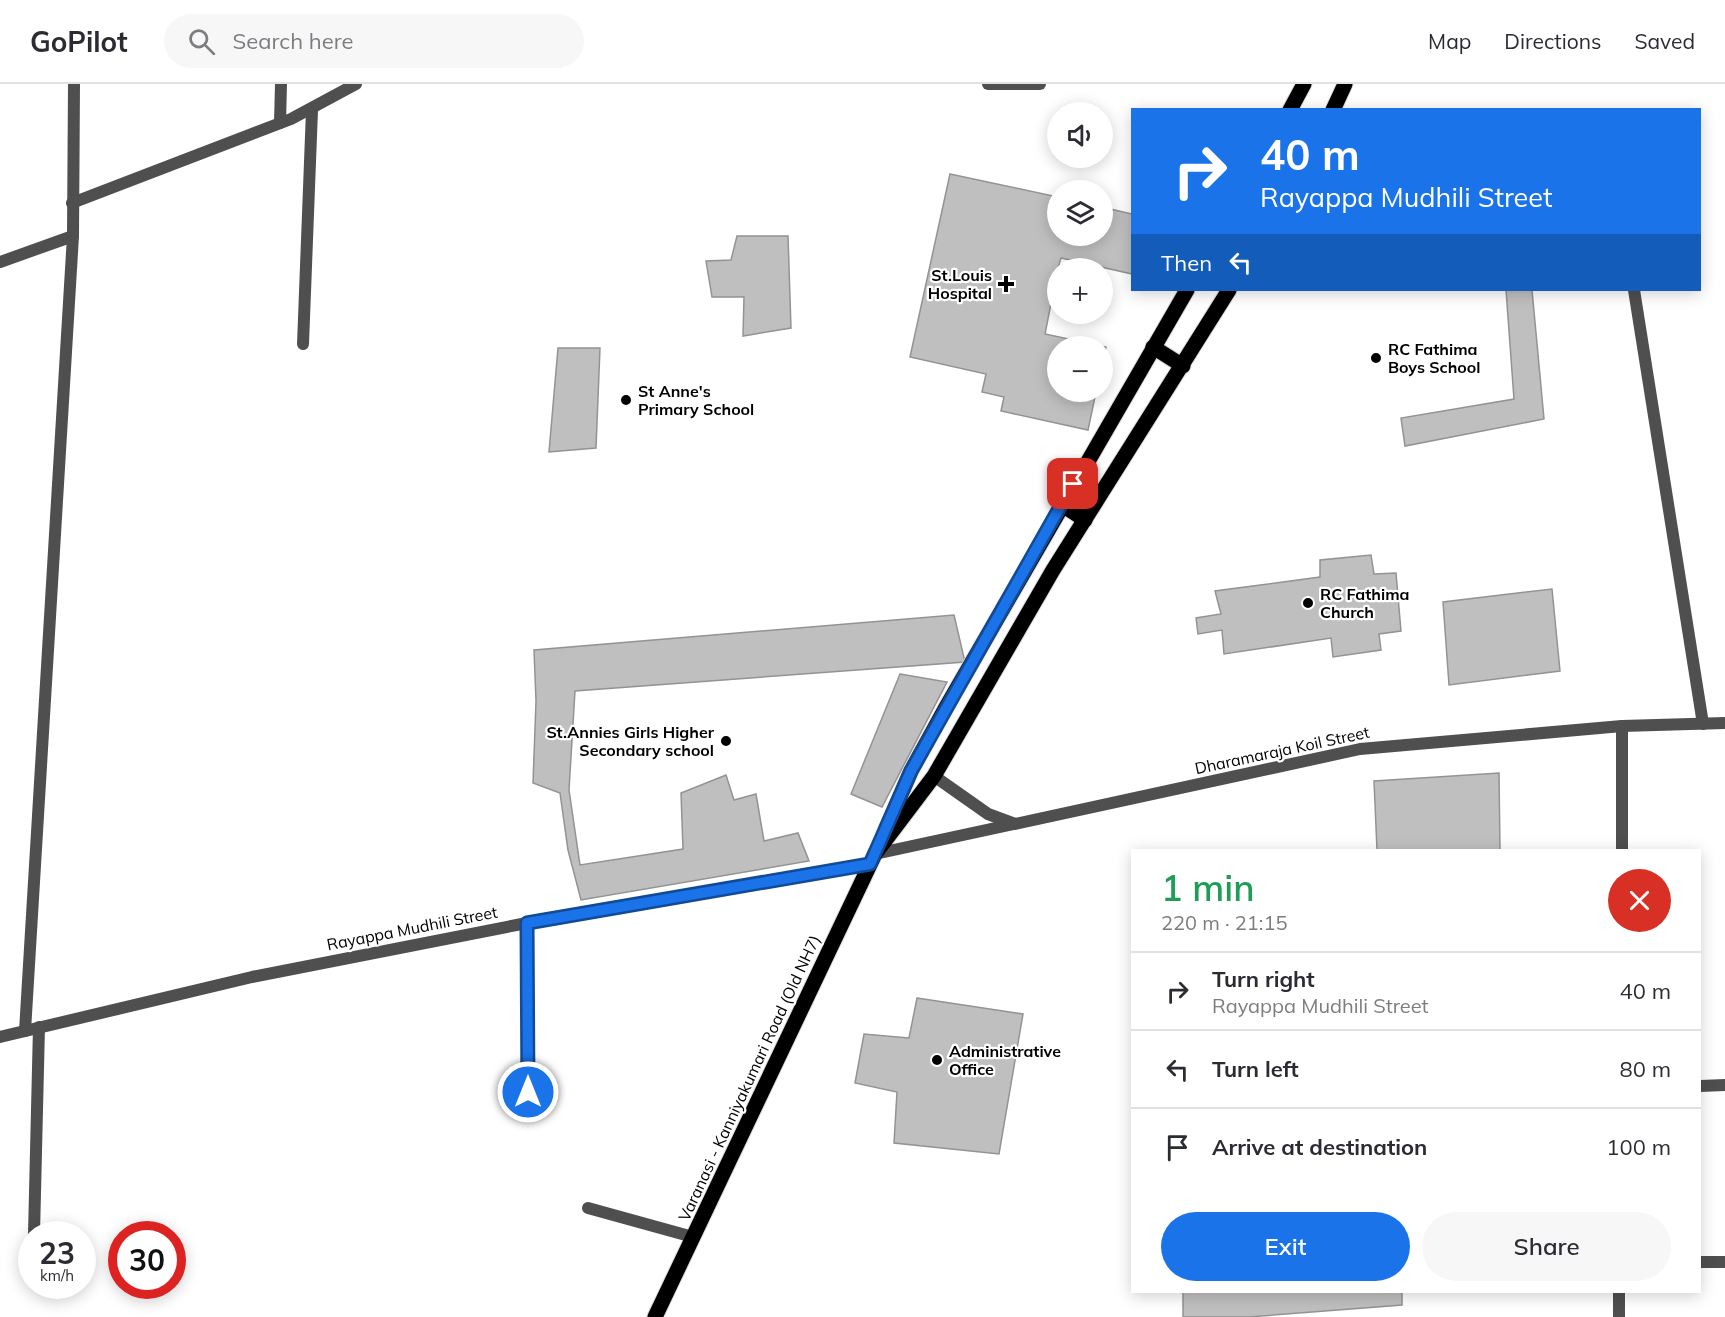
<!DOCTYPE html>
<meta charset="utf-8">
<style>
body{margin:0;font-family:Mulish,sans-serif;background:#f7f7f7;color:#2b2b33;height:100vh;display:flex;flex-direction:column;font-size:22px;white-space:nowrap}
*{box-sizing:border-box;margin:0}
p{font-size:20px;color:#7c7c81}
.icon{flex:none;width:33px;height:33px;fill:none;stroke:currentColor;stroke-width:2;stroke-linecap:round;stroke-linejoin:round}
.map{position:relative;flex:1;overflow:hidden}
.details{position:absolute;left:1131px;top:765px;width:570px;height:444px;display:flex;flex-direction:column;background:#fff;border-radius:0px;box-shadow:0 3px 15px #0003}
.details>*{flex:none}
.top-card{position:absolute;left:1131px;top:24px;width:570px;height:183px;border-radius:0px;box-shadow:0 3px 15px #0003;background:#1a73e8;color:#fff;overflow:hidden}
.tools{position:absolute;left:1047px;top:18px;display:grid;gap:12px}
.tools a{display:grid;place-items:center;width:66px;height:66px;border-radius:50%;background:#fff;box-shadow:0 3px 15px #0003;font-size:30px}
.speed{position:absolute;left:18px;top:1137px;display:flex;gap:12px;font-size:30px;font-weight:700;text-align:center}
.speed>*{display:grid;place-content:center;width:78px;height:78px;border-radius:50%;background:#fff;box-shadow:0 3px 15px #0003;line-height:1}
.speed small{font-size:15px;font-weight:400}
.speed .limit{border:9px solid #d22;background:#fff;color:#111}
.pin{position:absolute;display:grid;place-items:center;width:51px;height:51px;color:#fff;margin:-26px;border-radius:12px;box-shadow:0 3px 9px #0006}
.me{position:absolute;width:66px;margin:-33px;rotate:0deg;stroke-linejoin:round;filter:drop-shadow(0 0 4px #0008)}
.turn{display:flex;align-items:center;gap:21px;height:126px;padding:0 30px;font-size:27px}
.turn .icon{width:78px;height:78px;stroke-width:2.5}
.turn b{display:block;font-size:42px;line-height:51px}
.then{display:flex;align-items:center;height:57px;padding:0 30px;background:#0003;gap:12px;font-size:22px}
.round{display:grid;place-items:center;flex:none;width:63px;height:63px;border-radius:32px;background:#f7f7f7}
.overview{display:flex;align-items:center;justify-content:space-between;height:102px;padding:0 30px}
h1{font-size:36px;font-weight:600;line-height:45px;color:#1e9e55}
.button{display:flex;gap:12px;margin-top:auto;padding:12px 30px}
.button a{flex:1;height:69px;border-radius:36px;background:#1a73e8;color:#fff;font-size:24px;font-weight:600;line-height:69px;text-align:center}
.button a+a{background:#f7f7f7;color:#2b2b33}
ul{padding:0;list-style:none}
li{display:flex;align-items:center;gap:18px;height:78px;padding:0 30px;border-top:2px solid #e1e1e2}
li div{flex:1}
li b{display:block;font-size:22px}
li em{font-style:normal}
header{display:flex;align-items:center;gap:36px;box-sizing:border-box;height:84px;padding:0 30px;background:#fff;border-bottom:2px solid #e1e1e2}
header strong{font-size:28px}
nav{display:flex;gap:33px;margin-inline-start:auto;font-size:21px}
.search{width:420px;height:54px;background:#f7f7f7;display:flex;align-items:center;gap:15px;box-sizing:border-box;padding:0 21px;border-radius:33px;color:#7c7c81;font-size:22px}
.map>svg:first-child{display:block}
.building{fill:#bfbfbf;stroke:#939393;stroke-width:1.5}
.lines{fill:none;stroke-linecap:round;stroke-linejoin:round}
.primary-casing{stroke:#dbdbdb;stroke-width:17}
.minor{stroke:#4f4f4f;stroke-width:12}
.tertiary{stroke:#4f4f4f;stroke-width:12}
.primary{stroke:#000;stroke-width:15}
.route-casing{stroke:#114b97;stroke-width:15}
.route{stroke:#1a73e8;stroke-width:10}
.poi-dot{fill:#000;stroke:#fff;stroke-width:2}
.labels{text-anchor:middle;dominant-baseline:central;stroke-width:4.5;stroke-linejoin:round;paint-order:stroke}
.poi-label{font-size:16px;font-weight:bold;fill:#000;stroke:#fff;text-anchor:start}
.street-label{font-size:16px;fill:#000;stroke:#fff}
</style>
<header>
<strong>GoPilot</strong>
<div class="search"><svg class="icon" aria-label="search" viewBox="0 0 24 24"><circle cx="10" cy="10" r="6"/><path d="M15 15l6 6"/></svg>Search here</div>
<nav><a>Map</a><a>Directions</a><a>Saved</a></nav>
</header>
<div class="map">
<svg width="1725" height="1233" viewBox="0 0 1725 1233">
<rect width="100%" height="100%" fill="#fff"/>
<g class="building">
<polygon points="950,90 1058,113 1058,152 1102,152 1102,123 1132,130 1132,190 1061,174 1058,184 1045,250 1106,263 1102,279 1102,262 1058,262 1058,308 1096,308 1088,346 1001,327 1004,313 982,308 986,290 910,273"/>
<polygon points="737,152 788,152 791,244 743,252 744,213 712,213 706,177 731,176"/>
<polygon points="1506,206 1532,206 1544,335 1405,362 1401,334 1514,315"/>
<polygon points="558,264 600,264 596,364 549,368"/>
<polygon points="1371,471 1374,490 1396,489 1401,547 1379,550 1381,566 1333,573 1331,554 1224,570 1222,546 1198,550 1196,534 1221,530 1215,507 1320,493 1320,476"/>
<polygon points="1552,505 1560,587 1449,601 1443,518"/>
<polygon points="954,531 965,578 575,607 569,706 580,781 683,765 681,709 726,691 734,716 756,710 764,757 798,749 809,777 581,816 568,766 560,709 533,699 536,617 534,566"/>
<polygon points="900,590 947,598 882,723 851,710"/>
<polygon points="1499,689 1500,766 1377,766 1374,697"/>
<polygon points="917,914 1023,930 999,1070 894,1059 897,1008 855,999 864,950 909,954"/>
<polygon points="1183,1208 1402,1208 1402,1221 1249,1233 1183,1233"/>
</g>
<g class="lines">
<defs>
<g id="primary">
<polyline points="1290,26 1304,0"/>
<polyline points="1333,26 1345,0"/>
<polyline points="1153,263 1183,282"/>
<polyline points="1061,420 1085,436"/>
<polyline points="886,745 911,687 945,625 1187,206"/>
<polyline points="655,1233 875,770 934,692 1053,486 1229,206"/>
</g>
</defs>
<use href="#primary" class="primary-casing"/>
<g class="minor">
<polyline points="988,0 1040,0"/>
<polyline points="280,39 281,0"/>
<polyline points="72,119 291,35 356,0"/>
<polyline points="0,178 73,152"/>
<polyline points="1634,206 1703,640"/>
<polyline points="303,260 312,26"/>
<polyline points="1622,766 1622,642"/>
<polyline points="527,839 528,1008"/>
<polyline points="25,947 73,152 74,0"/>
<polyline points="1700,1002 1725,1001"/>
<polyline points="34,1150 39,943"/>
<polyline points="1700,1178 1725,1178"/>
<polyline points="1619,1233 1619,1208"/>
</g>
<g class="tertiary">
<polyline points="934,692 988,730 1015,740 1360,665 1622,642 1725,639"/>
<polyline points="875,770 1014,740"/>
<polyline points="0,953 252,893 527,839 870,780"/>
<polyline points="588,1124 693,1153"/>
</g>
<use href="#primary" class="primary"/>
</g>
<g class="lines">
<defs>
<polyline id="route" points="528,1008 527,839 870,780 911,687 1073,400"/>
</defs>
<use href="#route" class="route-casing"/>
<use href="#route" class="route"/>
</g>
<g class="poi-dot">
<path d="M1003 191h6v6h6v6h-6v6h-6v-6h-6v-6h6z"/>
<circle cx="1376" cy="274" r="6"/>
<circle cx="626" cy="316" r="6"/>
<circle cx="1308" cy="519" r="6"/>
<circle cx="726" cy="657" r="6"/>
<circle cx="937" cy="976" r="6"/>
</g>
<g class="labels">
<g class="poi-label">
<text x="992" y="191" text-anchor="end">St.Louis<tspan x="992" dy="18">Hospital</tspan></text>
<text x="1388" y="265">RC Fathima<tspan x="1388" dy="18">Boys School</tspan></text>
<text x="638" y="307">St Anne's<tspan x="638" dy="18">Primary School</tspan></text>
<text x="1320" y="510">RC Fathima<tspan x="1320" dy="18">Church</tspan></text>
<text x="714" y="648" text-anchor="end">St.Annies Girls Higher<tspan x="714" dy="18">Secondary school</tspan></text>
<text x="949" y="967">Administrative<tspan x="949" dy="18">Office</tspan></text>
</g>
<g class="street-label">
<text transform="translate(1282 666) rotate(-12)">Dharamaraja Koil Street</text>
<text transform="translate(412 844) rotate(-11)">Rayappa Mudhili Street</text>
<text transform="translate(749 994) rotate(-65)">Varanasi - Kanniyakumari Road (Old NH7)</text>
</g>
</g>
</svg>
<div class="tools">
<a><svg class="icon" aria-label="sound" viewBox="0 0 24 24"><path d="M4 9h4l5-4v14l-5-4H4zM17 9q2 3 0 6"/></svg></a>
<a><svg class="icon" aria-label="layers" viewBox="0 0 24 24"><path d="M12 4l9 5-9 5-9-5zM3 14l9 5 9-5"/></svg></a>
<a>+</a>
<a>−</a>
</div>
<div class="speed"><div>23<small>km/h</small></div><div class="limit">30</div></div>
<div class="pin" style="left:1073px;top:400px;background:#d93025"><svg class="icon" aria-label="arrive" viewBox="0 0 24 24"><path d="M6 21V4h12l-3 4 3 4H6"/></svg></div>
<svg class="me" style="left:528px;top:1008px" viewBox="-20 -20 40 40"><circle r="17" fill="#1a73e8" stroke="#fff" stroke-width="3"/><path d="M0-11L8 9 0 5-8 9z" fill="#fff"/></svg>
<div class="top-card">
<div class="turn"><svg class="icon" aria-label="right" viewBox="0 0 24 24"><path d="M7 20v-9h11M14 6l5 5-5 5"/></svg><div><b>40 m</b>Rayappa Mudhili Street</div></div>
<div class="then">Then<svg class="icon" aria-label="left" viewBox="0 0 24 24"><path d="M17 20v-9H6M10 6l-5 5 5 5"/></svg></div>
</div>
<section class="details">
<div class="overview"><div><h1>1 min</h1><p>220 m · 21:15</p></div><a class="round" style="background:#d93025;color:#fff"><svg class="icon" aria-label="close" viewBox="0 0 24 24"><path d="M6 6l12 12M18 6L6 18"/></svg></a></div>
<ul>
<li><svg class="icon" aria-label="right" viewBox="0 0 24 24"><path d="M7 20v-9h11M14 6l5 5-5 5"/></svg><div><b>Turn right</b><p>Rayappa Mudhili Street</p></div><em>40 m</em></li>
<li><svg class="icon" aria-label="left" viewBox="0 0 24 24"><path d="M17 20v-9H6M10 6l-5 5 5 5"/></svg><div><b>Turn left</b></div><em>80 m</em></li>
<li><svg class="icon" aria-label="arrive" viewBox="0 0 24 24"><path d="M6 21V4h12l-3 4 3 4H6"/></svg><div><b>Arrive at destination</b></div><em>100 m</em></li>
</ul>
<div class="button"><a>Exit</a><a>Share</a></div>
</section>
</div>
